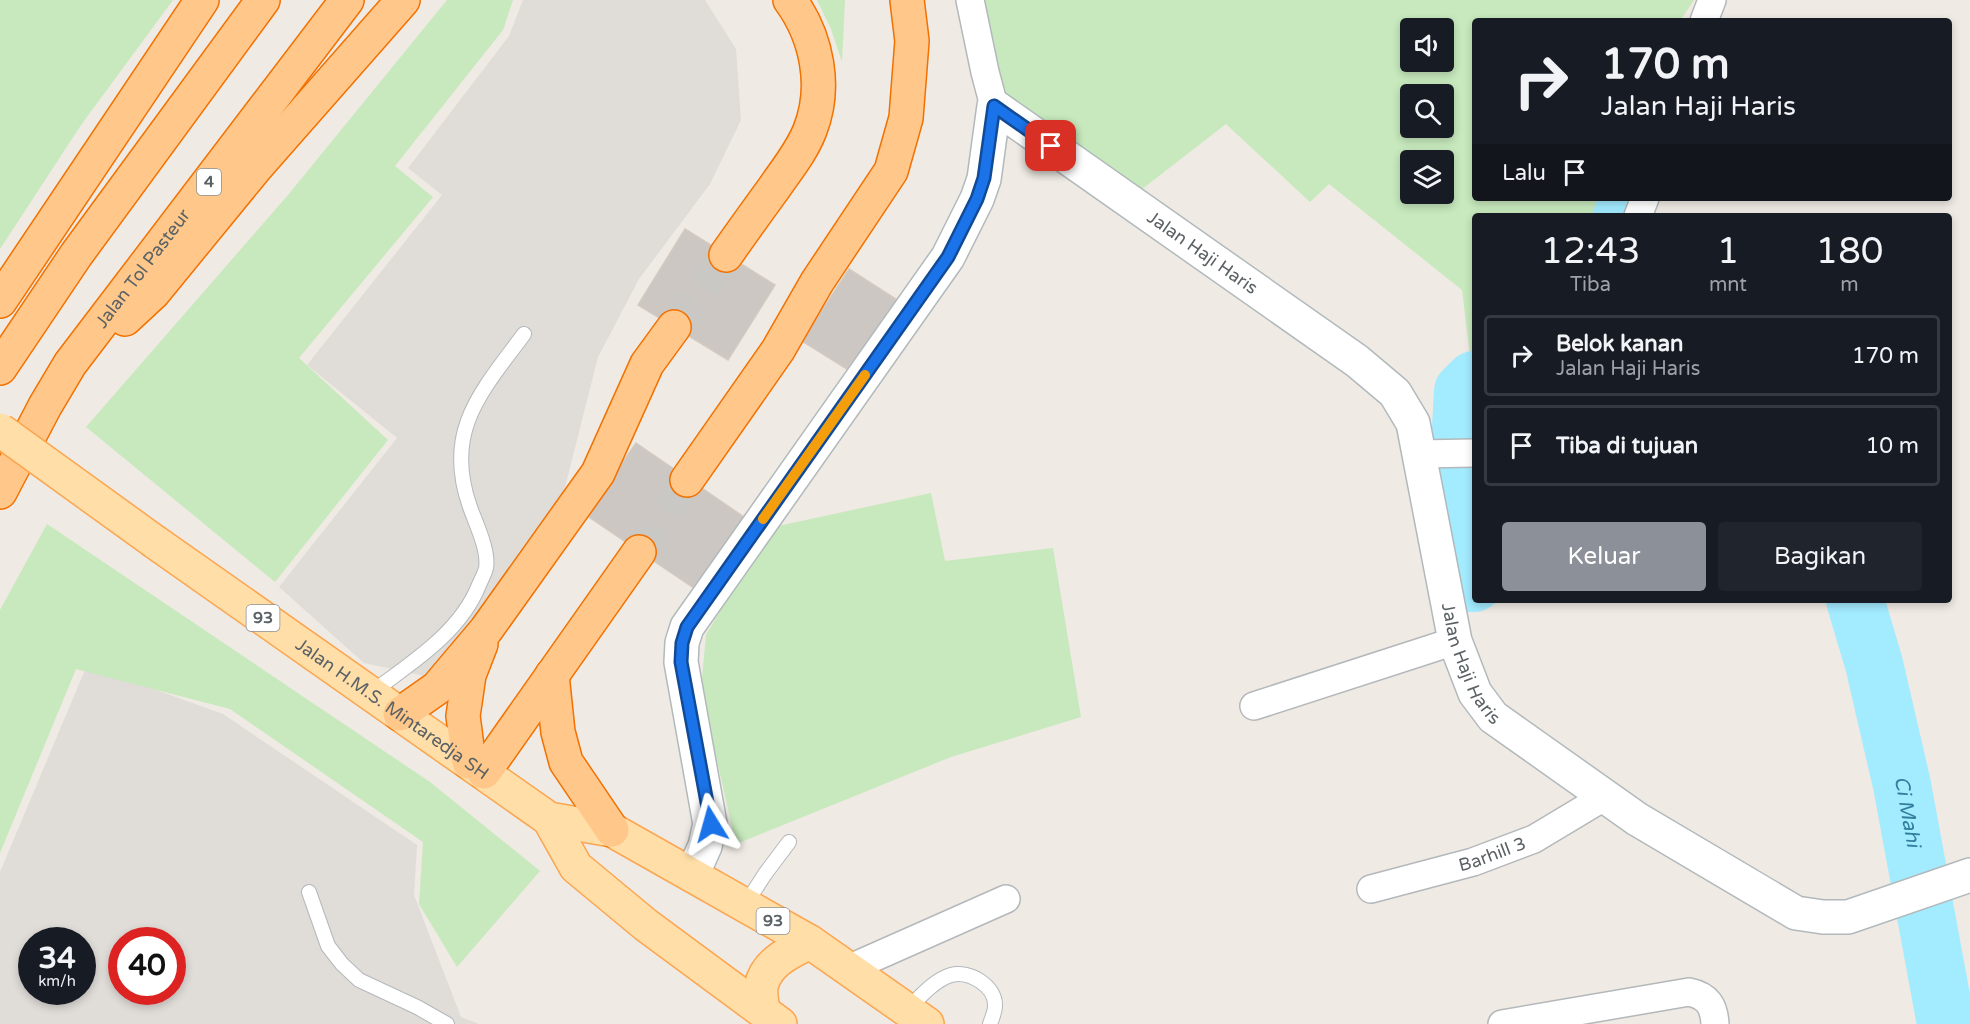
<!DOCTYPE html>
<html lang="id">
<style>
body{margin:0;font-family:"Varela Round",sans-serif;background:#20242c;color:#f1f3f6;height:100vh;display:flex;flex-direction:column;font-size:22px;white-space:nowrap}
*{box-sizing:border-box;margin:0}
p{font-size:20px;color:#9ea1a6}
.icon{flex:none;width:33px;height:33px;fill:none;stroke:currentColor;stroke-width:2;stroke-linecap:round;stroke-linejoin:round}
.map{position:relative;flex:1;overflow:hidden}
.panel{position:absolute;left:1472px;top:213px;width:480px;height:390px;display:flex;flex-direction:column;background:#171b24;border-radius:6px;box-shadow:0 3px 9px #0003}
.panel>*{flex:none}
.hud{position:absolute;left:1472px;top:18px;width:480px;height:183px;border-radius:6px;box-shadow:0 3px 9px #0003;background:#171b24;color:#f1f3f6;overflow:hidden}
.buttons{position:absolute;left:1400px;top:18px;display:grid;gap:12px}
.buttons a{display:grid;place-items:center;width:54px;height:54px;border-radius:6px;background:#171b24;box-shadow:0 3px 9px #0003;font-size:30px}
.speed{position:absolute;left:18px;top:927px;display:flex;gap:12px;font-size:30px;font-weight:700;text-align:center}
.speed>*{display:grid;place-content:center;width:78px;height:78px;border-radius:50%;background:#171b24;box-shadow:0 3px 9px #0003;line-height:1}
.speed small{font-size:15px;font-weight:400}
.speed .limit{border:9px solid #d22;background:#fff;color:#111}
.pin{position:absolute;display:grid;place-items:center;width:51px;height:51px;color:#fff;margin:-26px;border-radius:12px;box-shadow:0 3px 9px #0006}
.me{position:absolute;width:66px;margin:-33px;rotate:352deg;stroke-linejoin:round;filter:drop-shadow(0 0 4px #0008)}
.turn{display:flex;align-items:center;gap:21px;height:126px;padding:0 30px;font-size:27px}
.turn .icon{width:78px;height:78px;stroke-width:2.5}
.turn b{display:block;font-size:42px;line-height:51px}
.then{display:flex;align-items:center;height:57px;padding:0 30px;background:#0003;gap:12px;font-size:22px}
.eta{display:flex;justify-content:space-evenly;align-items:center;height:102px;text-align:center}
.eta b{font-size:36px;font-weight:600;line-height:42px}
.cta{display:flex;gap:12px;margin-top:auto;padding:12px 30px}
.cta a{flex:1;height:69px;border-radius:6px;background:#8c9099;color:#fff;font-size:24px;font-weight:600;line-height:69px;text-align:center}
.cta a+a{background:#20242c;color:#f1f3f6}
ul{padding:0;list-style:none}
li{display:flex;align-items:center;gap:18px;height:81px;margin:0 12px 9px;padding:0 18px;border:3px solid #363941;border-radius:6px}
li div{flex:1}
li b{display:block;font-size:22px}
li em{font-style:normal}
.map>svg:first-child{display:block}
.industrial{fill:#e0dcd8;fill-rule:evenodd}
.green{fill:#c7e9bd;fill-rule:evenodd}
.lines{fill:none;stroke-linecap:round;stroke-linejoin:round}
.river{stroke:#a3ebff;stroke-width:58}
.building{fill:#ccc7c2;stroke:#d4cac1;stroke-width:1.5}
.highway-tunnel{stroke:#cac8c4;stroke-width:33;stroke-dasharray:33 16;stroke-linecap:butt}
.lane-casing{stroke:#b4b8bb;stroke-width:16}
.street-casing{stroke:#b4b8bb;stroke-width:30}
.secondary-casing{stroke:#b2b9bc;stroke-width:36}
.primary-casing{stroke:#fca54f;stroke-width:36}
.highway-casing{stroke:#f27100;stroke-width:36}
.lane{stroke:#fff;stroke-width:14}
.street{stroke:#fff;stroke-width:27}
.secondary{stroke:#fff;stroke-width:33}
.primary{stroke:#ffdea8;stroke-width:33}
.highway{stroke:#ffc88a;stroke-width:33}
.primary-bridge-casing{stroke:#fca54f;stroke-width:36;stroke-linecap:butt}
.primary-bridge{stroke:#ffdea8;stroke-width:33}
.route-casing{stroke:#114b97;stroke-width:15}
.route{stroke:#1a73e8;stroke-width:10}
.slow{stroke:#f59e0b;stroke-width:10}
.labels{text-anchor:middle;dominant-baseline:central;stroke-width:5;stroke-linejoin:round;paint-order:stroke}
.shield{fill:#fff;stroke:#8c9193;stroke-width:1.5}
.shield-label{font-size:16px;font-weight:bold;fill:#5b6265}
.street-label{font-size:18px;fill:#5b6265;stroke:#fff}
.water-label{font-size:20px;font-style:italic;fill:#317e9d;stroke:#fff}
</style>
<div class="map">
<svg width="1970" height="1024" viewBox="0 0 1970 1024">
<rect width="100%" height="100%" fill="#efeae3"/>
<g class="industrial">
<polygon points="523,0 705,0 736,49 741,120 710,184 639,279 598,357 562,499 486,608 425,676 364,663 279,587 397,438 307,365 442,195 408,168 509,36"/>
<path d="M 87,665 L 223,714 L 417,845 L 414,895 L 461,1017 L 479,1024 L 0,1024 L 0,872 ZM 32,940 L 82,940 L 82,992 L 32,992 ZM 122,940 L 172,940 L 172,992 L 122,992 Z"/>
</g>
<g class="green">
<polygon points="0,0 173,0 81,125 0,249"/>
<polygon points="447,0 513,0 503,30 395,166 433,197 299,358 388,440 275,582 86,427 288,195"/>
<polygon points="817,0 845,0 842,62 831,29"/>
<path d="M 977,0 L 1694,0 L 1680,21 L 1474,21 L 1474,198 L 1619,198 L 1612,216 L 1474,216 L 1474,355 L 1470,355 L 1462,290 L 1329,184 L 1310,202 L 1226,124 L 1137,193 L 1004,104 ZM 1410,28 L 1443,28 L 1443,62 L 1410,62 ZM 1410,94 L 1443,94 L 1443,128 L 1410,128 ZM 1410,160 L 1443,160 L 1443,194 L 1410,194 Z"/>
<polygon points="931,493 945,561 1053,548 1081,717 951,757 736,844 701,690 706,635 769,528"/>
<polygon points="47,524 430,782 540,871 457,967 419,904 423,842 230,709 76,669 0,853 0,610"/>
</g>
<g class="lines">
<g class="river">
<polyline points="1622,216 1629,198"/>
<polyline points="1474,380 1463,391 1456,521 1464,583 1474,583"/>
<path id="s1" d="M 1855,600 L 1874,664 L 1902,785 L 1946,1024"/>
</g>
</g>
<g class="building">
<polygon points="685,229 775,285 728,360 638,305"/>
<polygon points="849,269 905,305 858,376 802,341"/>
<polygon points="636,443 760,528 710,599 586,515"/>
</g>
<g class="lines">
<g class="highway-tunnel">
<polyline points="674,327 726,255"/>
<polyline points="639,552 687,480"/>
</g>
<defs>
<g id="lane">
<path d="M 371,693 C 411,663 460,633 479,585 C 481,580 485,573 486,568 C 489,550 476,524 470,507 C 443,431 481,392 524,334"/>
<polyline points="309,892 328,946 342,964 359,980 417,1007 447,1024"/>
<polyline points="745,905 765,874 789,842"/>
<path d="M 907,1010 C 919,998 934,980 951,975 C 969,970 996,986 995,1006 C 995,1012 992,1018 990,1024"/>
</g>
<g id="street">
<polyline points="970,0 985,72 994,106"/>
<polyline points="1704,21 1712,0"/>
<polyline points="1638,216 1645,198"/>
<polyline points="1419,454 1474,453"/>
<polyline points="1254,706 1455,641"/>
<path id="s2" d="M 1371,889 L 1473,862 L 1534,839 L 1604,797"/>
<polyline points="848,969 1006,899"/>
<path d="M 1502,1024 L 1689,992 C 1708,996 1714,1006 1715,1024"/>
</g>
<g id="secondary">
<path id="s3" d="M 692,875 L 705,846 L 710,824 L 681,662 L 682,643 L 687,627 L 948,257 L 977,199 L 984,179 L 994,106 L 1357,361 L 1395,393 L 1413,423 L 1455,641 L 1475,693 L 1493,717 L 1637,819 L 1796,913 L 1823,917 L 1848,917 L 1970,875"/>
</g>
<g id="primary">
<path id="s4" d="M 155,542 L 549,819 L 576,867 L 646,925 L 780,1024"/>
<polyline points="549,819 612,830 810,942 927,1024"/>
<path d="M 763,1011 C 762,1004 760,994 761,987 C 766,962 790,952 810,942"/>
</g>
<g id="highway">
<path d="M 726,255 C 742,232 758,210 774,188 C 787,169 802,151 810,130 C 827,87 817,37 790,0"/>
<polyline points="0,301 202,0"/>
<polyline points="125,319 153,293 257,166 403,0"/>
<polyline points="0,368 76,255 263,0"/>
<polyline points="687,480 778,350 817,282 891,171 906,118 912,41 907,0"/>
<path id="s5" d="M 0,492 L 45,406 L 70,364 L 347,0"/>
<polyline points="552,675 558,732 566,762 612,830"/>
<polyline points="400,714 437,688 486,630 598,473 647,364 674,327"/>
<polyline points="469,762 463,716 469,675 481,644"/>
<polyline points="484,772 639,552"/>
</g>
</defs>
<use href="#lane" class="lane-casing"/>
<use href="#street" class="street-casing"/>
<use href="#secondary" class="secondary-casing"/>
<use href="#primary" class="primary-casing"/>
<use href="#highway" class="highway-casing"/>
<use href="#lane" class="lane"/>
<use href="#street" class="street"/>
<use href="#secondary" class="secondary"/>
<use href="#primary" class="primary"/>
<use href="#highway" class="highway"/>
<defs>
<polyline id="primary-bridge" points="0,430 155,542"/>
</defs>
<use href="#primary-bridge" class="primary-bridge-casing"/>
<use href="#primary-bridge" class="primary-bridge"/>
</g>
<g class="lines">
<defs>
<polyline id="route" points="711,824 681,662 682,643 687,627 948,257 977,199 984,178 994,106 1051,146"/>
</defs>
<use href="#route" class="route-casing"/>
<use href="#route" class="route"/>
<polyline class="slow" points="763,519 865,375"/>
</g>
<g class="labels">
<g class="shield">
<rect x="197" y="169" width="24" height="26" rx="4.5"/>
<rect x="246.5" y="605" width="33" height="26" rx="4.5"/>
<rect x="756.5" y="908" width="33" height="26" rx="4.5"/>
</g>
<g class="shield-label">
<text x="209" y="182">4</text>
<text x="263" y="618">93</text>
<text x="773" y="921">93</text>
</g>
<g class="street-label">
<text stroke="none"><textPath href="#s3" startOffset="1122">Jalan Haji Haris</textPath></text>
<text stroke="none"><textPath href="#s5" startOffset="266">Jalan Tol Pasteur</textPath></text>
<text stroke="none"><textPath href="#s3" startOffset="1644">Jalan Haji Haris</textPath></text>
<text stroke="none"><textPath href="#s4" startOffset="290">Jalan H.M.S. Mintaredja SH</textPath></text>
<text stroke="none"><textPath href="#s2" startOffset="126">Barhill 3</textPath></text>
</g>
<g class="water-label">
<text stroke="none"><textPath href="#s1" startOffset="218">Ci Mahi</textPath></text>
</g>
</g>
</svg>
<div class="buttons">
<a><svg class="icon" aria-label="sound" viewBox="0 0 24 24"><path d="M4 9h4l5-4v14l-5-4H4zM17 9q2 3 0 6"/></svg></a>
<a><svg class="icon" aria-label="search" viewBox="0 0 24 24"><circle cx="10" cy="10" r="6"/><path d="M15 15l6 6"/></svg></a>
<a><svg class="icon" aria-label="layers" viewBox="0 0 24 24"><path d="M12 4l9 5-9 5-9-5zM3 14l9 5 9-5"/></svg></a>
</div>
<div class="speed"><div>34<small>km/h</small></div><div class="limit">40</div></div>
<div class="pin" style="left:1051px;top:146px;background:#d93025"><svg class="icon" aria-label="arrive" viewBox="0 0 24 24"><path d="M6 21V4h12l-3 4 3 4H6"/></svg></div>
<svg class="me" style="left:711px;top:824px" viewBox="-20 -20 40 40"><path d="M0-17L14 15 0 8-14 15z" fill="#1a73e8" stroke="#fff" stroke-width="4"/></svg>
<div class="hud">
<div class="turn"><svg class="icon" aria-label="right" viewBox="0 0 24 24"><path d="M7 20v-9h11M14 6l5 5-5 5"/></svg><div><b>170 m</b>Jalan Haji Haris</div></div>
<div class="then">Lalu<svg class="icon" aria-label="arrive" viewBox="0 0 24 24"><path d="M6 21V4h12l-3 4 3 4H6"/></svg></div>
</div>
<section class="panel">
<div class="eta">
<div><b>12:43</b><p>Tiba</p></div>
<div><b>1</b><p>mnt</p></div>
<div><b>180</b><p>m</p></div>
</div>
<ul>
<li><svg class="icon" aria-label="right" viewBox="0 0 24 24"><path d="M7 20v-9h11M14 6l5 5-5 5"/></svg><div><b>Belok kanan</b><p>Jalan Haji Haris</p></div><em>170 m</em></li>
<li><svg class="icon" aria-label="arrive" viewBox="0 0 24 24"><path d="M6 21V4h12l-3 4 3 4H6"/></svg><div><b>Tiba di tujuan</b></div><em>10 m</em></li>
</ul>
<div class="cta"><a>Keluar</a><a>Bagikan</a></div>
</section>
</div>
